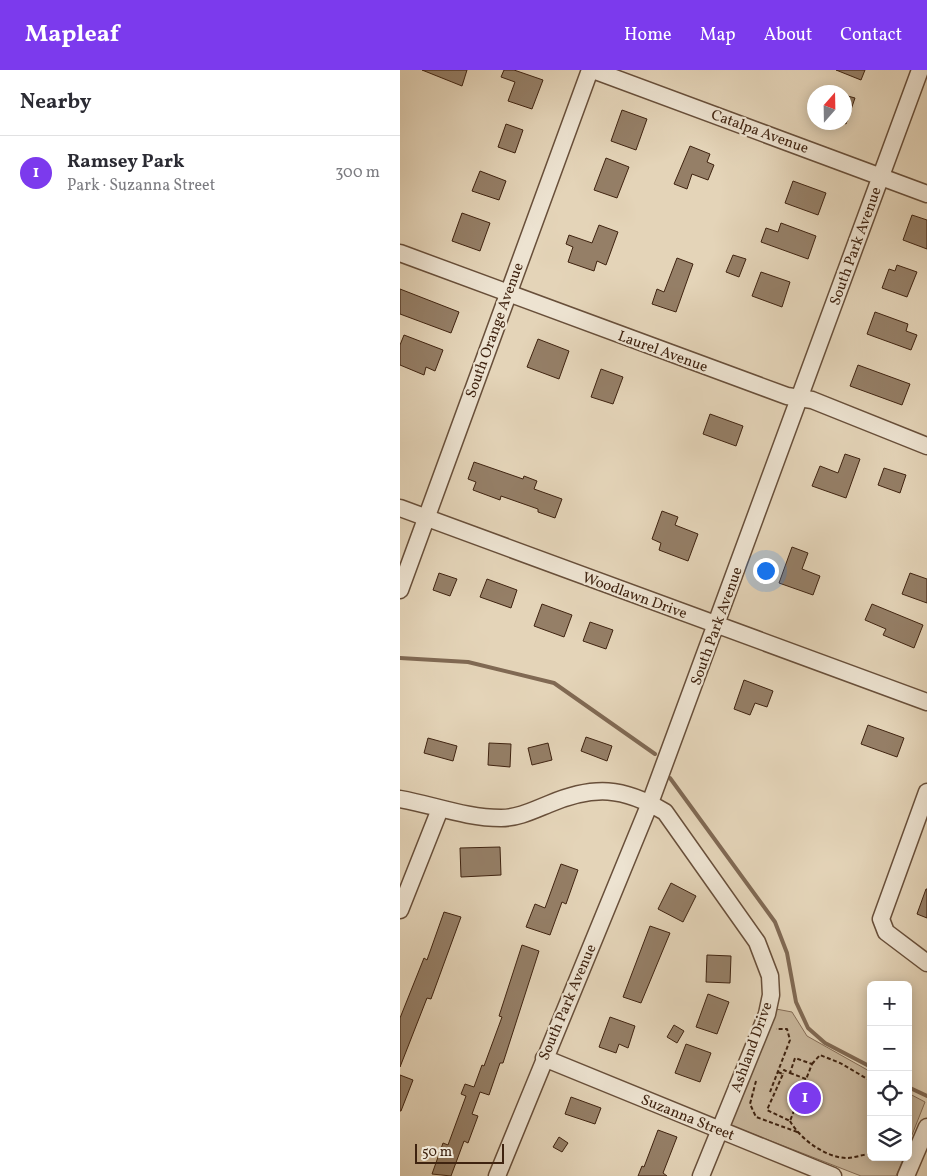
<!DOCTYPE html>
<html lang="en">
<head>
<meta charset="utf-8">
<style>
  body { margin:0; font-family:Vollkorn,serif; background:#f7f7f7; color:#2b2b33 }
  .controls { position:absolute; right:15px; bottom:15px; display:grid; overflow:hidden; border-radius:8px; box-shadow:0 2px 12px #0003 }
  .controls button { width:45px; height:45px; display:grid; place-items:center; padding:0; border:0; border-bottom:1px solid #e1e1e2; background:#fff; color:#2b2b33; font:25px sans-serif }
  .compass { position:absolute; left:407px; top:15px; width:45px; height:45px; border-radius:50%; background:#fff; box-shadow:0 2px 12px #0003; rotate:20deg }
  .scale { position:absolute; left:15px; bottom:12px; width:89px; box-sizing:border-box; padding-left:5px; border:2px solid #3f2310; border-top:0; font-size:14px; line-height:18px; white-space:nowrap; color:#3f2310; -webkit-text-stroke:4px #ede3d1; paint-order:stroke }
  .you { position:absolute; left:365px; top:500px; width:18px; height:18px; margin:-12px; border:4px solid #fff; border-radius:50%; background:#1a73e8; box-shadow:0 0 0 8px #1a73e833 }
  .badge { display:grid; place-items:center; width:32px; height:32px; border-radius:50%; background:#7c3aed; color:#fff; font-size:16px; font-weight:700 }
  .pin { position:absolute; translate:-50% -50%; border:2px solid #fff; box-shadow:0 1px 5px #0006 }
  .list { margin:0; padding:0; list-style:none }
  h2 { display:flex; justify-content:space-between; align-items:center; height:65px; margin:0; padding:0 20px; font-size:21px }
  h2 small { font-size:16px; font-weight:400; color:#7c7c81 }
  .list li { display:grid; grid-template-columns:32px 1fr auto; gap:15px; align-items:center; box-sizing:border-box; height:75px; padding:0 20px; border-top:1px solid #e1e1e2 }
  .list b { display:block; font-size:19px; white-space:nowrap }
  .list p { margin:0; font-size:16px; white-space:nowrap; color:#7c7c81 }
  .list em { font-size:16px; font-style:normal; color:#7c7c81 }
  .icon { flex:none; width:28px; height:28px; fill:none; stroke:currentColor; stroke-width:2; stroke-linecap:round; stroke-linejoin:round }
  .map { position:relative; flex:none; width:527px; height:1106px; overflow:hidden }
  header { display:flex; align-items:center; gap:30px; box-sizing:border-box; height:70px; padding:0 25px; background:#7c3aed; color:#fff }
  header strong { font-size:24px }
  nav { display:flex; gap:28px; margin-inline-start:auto; font-size:18px }
  main { display:flex }
  aside { flex:1; background:#fff }
  .map>svg:first-child { display:block }
</style>
</head>
<body>
<header>
<strong>Mapleaf</strong>
<nav><a>Home</a><a>Map</a><a>About</a><a>Contact</a></nav>
</header>
<main>
<aside>
<h2>Nearby<small></small></h2>
<ul class="list">
<li><span class="badge">1</span><div><b>Ramsey Park</b><p>Park · Suzanna Street</p></div><em>300 m</em></li>
</ul>
</aside>
<div class="map">
<svg width="527" height="1106" viewBox="0 0 527 1106">
  <rect width="100%" height="100%" fill="#e4d4b8"/>
  <filter id="stains"><feTurbulence type="fractalNoise" baseFrequency=".004" numOctaves="4"/><feColorMatrix values="0 0 0 0 .2 0 0 0 0 .09 0 0 0 0 .02 0 0 0 .5 -.17"/></filter>
  <radialGradient id="worn" r=".72"><stop offset=".6" stop-color="#630" stop-opacity="0"/><stop offset="1" stop-color="#630" stop-opacity=".3"/></radialGradient>
  <path fill="#c8b69b" stroke="#846c56" d="M376,939L392,942L407,966L471,1002V1087H504L496,1106H461L330,1055Z
    M508,1023L525,1032L508,1075Z"/>
  <g fill="none" stroke-linecap="round" stroke-linejoin="round">
    <path stroke="#806953" stroke-width="4" d="M0,588L68,592L154,613L255,684
      M270,708L375,852L387,883L396,932L408,958L425,973L471,997
      M508,1017L527,1026"/>
  </g>
  <path fill="#957f67" stroke="#3f2310" d="M22,0H67L62,16Z
    M104,0H114L143,10L132,39L108,31L115,12L101,7Z
    M436,0H465L461,10Z
    M444,25L455,28L446,54L444,53Z
    M222,40L247,49L236,80L211,71Z
    M106,54L123,60L115,83L98,77Z
    M290,76L310,84L307,92L314,95L308,110L292,104L287,119L274,114Z
    M206,88L229,97L217,128L194,120Z
    M80,101L106,111L99,130L72,121Z
    M393,111L426,123L418,145L385,133Z
    M62,143L90,153L80,181L52,171Z
    M512,145L527,150V179L503,170Z
    M381,153L416,166L408,189L361,172L366,158L378,162Z
    M199,155L218,162L206,195L197,191L194,201L168,192L173,177L166,174L169,165L192,173Z
    M333,185L346,189L339,207L326,202Z
    M277,188L293,194L276,242L252,234L257,219L264,222Z
    M497,195L517,202L507,227L482,218L489,199L495,201Z
    M361,202L390,212L382,237L352,226Z
    M0,219L59,242L51,263L0,244Z
    M475,242L508,254L506,261L517,265L511,280L467,264Z
    M4,265L43,280L35,301L26,297L24,305L0,295V275Z
    M138,269L169,281L159,309L127,297Z
    M458,295L510,314L502,335L450,316Z
    M201,299L223,307L213,334L191,327Z
    M310,344L343,356L336,376L303,364Z
    M445,384L460,389L446,428L412,416L420,396L438,403Z
    M74,392L123,409L124,406L137,411L134,419L162,429L155,448L138,442V439L101,426L100,430L73,420L76,412L68,409Z
    M484,398L506,405L500,423L478,415Z
    M262,441L278,447L275,455L298,464L288,491L259,480L261,473L252,469Z
    M392,477L408,483L402,499L420,506L413,525L379,513Z
    M39,503L57,509L50,526L33,520Z
    M510,503L527,509V533L502,524Z
    M87,509L117,520L111,538L80,527Z
    M142,534L172,545L164,567L134,556Z
    M472,534L523,555L514,578L483,565L486,559L465,550Z
    M190,552L213,560L206,579L183,571Z
    M344,610L373,621L367,637L355,633L350,645L334,639Z
    M468,655L504,668L497,687L461,674Z
    M186,667L212,676L207,691L181,681Z
    M28,668L57,676L53,691L24,683Z
    M89,673L111,674L110,697L88,695Z
    M148,673L152,690L132,695L128,678Z
    M100,777L101,805L61,807L60,778Z
    M161,794L178,800L166,834L162,832L150,865L126,857L135,834L145,838Z
    M271,813L296,826L283,852L258,839Z
    M526,819H527V848L517,844Z
    M44,842L61,847L31,929L27,928L0,997V948L24,888L27,890Z
    M250,856L270,863L241,933L223,927Z
    M122,875L139,881L103,993H100L89,1025L80,1022L72,1044L78,1046L68,1073L64,1071L51,1106L32,1104L43,1073L48,1075L66,1026L61,1024L65,1014L74,1017L82,995L84,996L102,947L99,946Z
    M307,885L331,886L330,913L306,912Z
    M308,924L329,932L317,964L296,957Z
    M210,947L235,956L228,978L219,974L216,983L199,977Z
    M274,955L284,961L277,973L267,967Z
    M286,974L311,983L300,1012L275,1003Z
    M0,1005L13,1010L1,1041H0Z
    M171,1027L201,1038L195,1054L165,1044Z
    M258,1060L277,1067L263,1103L267,1106H238L242,1096L244,1097Z
    M159,1067L168,1073L162,1082L153,1077Z"/>
  <g fill="none" stroke-linecap="round" stroke-linejoin="round">
    <defs>
      <path id="minor" d="M193,0L527,124
        M0,183L387,326L412,330L527,376
        M0,438L527,632
        M0,520L190,0
        M527,722L481,849L486,862L527,893
        M0,729C34,735 66,748 101,748C118,748 134,740 149,734C194,715 223,717 265,742L357,872L370,906L371,925L367,944L301,1106
        M0,840L40,739
        M144,988L433,1106
        M97,1106L250,733L520,0
        M506,1106L527,1057"/>
    </defs>
    <use href="#minor" stroke="#684f3a" stroke-width="19"/>
    <path stroke="#3f2310" stroke-width="2" stroke-dasharray="4 2.5" stroke-linecap="butt" d="M412,994L420,985L440,993L471,1011
      M378,1002L383,1004L367,1040L390,1051L412,994L395,988L390,1003L384,1000L383,1004
      M390,1003L406,1009
      M356,1011L350,1034L356,1047L400,1063
      M370,1022L390,970L387,959H376
      M390,1051C400,1069 426,1088 447,1088C455,1088 463,1084 471,1084"/>
    <use href="#minor" stroke="#ede3d1" stroke-width="16"/>
  </g>
  <g text-anchor="middle" stroke-width="4.5" stroke-linejoin="round" paint-order="stroke">
    <g font-size="15" fill="#3f2310" stroke="#ede3d1">
      <text transform="translate(360 61) rotate(20)" y="5">Catalpa Avenue</text>
      <text transform="translate(455 176) rotate(-70)" y="5">South Park Avenue</text>
      <text transform="translate(94 260) rotate(-70)" y="5">South Orange Avenue</text>
      <text transform="translate(263 281) rotate(20)" y="5">Laurel Avenue</text>
      <text transform="translate(235 525) rotate(20)" y="5">Woodlawn Drive</text>
      <text transform="translate(316 556) rotate(-70)" y="5">South Park Avenue</text>
      <text transform="translate(167 932) rotate(-67)" y="5">South Park Avenue</text>
      <text transform="translate(351 977) rotate(-70)" y="5">Ashland Drive</text>
      <text transform="translate(288 1047) rotate(22)" y="5">Suzanna Street</text>
    </g>
  </g>
  <rect width="100%" height="100%" filter="url(#stains)"/>
  <rect width="100%" height="100%" fill="url(#worn)"/>
</svg>
<div class="controls">
<button>+</button>
<button>−</button>
<button><svg class="icon" aria-label="locate" viewBox="0 0 24 24"><circle cx="12" cy="12" r="6"/><path d="M12 2v4M12 18v4M2 12h4M18 12h4"/></svg></button>
<button><svg class="icon" aria-label="layers" viewBox="0 0 24 24"><path d="M12 4l9 5-9 5-9-5zM3 14l9 5 9-5"/></svg></button>
</div>
<svg class="compass" viewBox="-18 -18 36 36"><path d="M0-13l5 13h-10z" fill="#e53935"/><path d="M0 13l5-13h-10z" fill="#7c7c81"/></svg>
<div class="scale">50 m</div>
<div class="you"></div>
<div class="pin badge" style="left:405px;top:1028px">1</div>
</div>
</main>
</body>
</html>
